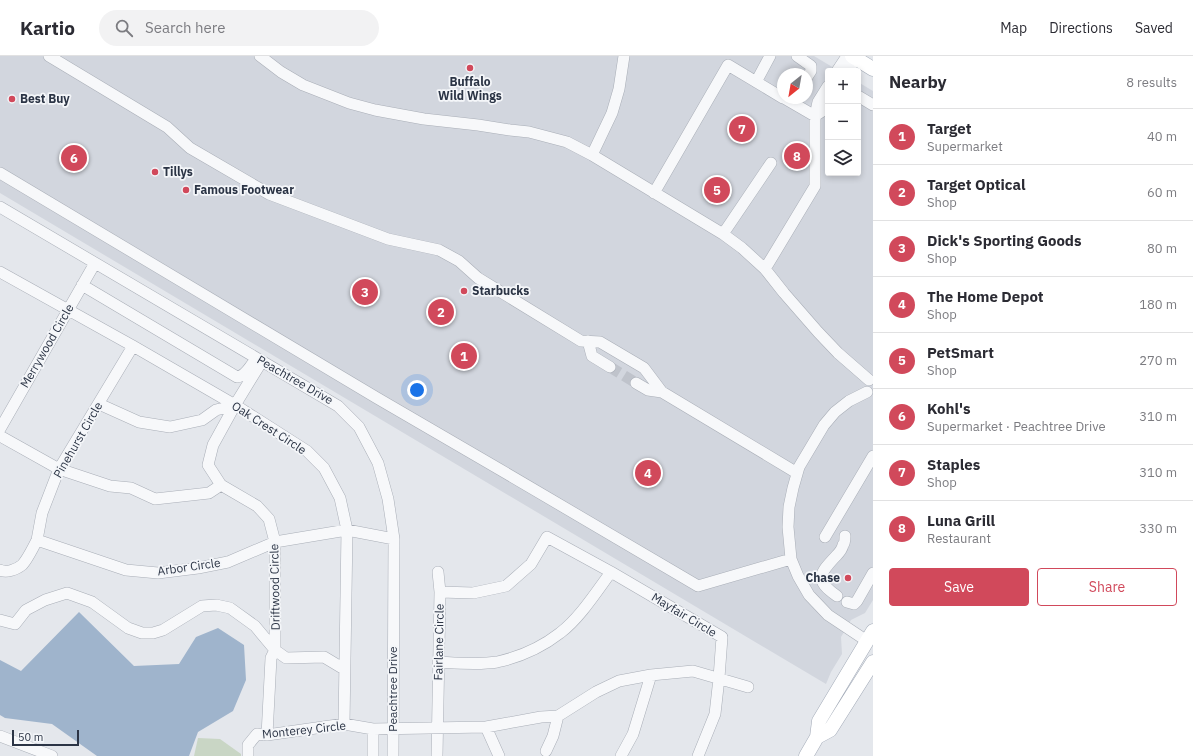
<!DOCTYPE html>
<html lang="en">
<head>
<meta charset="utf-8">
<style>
  body { margin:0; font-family:"IBM Plex Sans",sans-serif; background:#f2f2f3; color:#2b2b33 }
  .controls { position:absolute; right:12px; top:12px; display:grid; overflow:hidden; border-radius:4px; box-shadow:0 2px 6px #0003 }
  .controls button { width:36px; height:36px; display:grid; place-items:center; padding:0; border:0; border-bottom:1px solid #e1e1e2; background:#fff; color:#2b2b33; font:20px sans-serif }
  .compass { position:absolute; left:777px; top:12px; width:36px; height:36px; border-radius:50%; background:#fff; box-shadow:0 2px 6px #0003; rotate:211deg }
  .scale { position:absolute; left:12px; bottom:10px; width:67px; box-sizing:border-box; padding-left:4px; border:2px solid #2b3445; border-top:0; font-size:11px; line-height:14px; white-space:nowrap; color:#2b3445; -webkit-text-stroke:3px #f4f6f9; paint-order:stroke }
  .you { position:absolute; left:417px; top:334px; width:14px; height:14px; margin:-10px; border:3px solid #fff; border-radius:50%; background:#1a73e8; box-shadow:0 0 0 6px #1a73e833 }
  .badge { display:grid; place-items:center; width:26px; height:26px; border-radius:50%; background:#d1495b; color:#fff; font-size:13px; font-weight:700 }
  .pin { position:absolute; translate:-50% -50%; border:2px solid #fff; box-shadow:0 1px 4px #0006 }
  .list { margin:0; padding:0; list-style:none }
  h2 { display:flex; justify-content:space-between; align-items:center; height:52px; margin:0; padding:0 16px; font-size:17px }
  h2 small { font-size:13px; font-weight:400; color:#7c7c81 }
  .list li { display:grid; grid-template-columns:26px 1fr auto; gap:12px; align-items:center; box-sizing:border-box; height:56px; padding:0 16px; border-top:1px solid #e1e1e2 }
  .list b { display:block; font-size:15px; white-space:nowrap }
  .list p { margin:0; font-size:13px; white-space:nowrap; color:#7c7c81 }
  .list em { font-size:13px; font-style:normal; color:#7c7c81 }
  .actions { display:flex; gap:8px; padding:12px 16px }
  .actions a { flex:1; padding:9px 0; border:1px solid #d1495b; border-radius:4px; text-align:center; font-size:14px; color:#d1495b }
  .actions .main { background:#d1495b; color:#fff }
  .icon { flex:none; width:22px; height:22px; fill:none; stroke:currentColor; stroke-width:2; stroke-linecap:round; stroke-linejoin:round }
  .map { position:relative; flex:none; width:873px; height:700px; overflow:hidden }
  header { display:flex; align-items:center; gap:24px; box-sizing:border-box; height:56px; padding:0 20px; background:#fff; border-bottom:1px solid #e1e1e2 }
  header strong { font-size:19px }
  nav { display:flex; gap:22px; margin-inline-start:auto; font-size:14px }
  .search { width:280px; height:36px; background:#f2f2f3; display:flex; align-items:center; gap:10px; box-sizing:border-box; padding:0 14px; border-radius:22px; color:#7c7c81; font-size:15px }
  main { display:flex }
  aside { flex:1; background:#fff }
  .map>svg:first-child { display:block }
</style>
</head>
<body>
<header>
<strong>Kartio</strong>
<div class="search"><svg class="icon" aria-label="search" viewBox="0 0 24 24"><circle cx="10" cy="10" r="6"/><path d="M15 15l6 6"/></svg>Search here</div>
<nav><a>Map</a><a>Directions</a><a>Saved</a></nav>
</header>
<main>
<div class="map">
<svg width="873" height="700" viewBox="0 0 873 700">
  <rect width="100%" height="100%" fill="#e4e7ec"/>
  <path fill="#d2d6de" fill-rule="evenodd" d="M0,0H814L839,15H828V117H858V26L873,35V544L865,557L851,564L841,581L842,598L831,616L826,628L0,137ZM783,18H807V42H783Z"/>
  <path fill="#c9d6c5" d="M198,682L220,683L241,698V700H194Z"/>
  <path fill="#9fb4cc" d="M79,556L134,610L179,608L196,581L218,572L244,589L246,624L233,655L198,676L189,700H97L52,668L5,662L0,659V604L21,615Z"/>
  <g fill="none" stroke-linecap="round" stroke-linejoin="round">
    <path stroke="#bfc3cb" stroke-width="11" stroke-dasharray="11 5.5" stroke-linecap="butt" d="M610,311L636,327"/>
    <defs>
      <path id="minor" d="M49,0L167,71L190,92L269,138L388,183L439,194L459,205L478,222L581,285L600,286L644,312L662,336L797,417
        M260,0L281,16L303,29L349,47L375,54L424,63L478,69L510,74L529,76L567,86L592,99L723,178L742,192L765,213L784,237L818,276L838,297L869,324
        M797,0L811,10V15L807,21
        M837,15L847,0
        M848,15L856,2
        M756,26L770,0
        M858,40L873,49
        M784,42L815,60
        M815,60L827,52L828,50
        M592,99L612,57L619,33L624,0
        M0,117L377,342L499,413L698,530L791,503
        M654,137L728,9L783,42
        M0,151L338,350L359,371L378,407L388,443L394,483L393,700
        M723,178L771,107
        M765,213L815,130V60L818,46L828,30
        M0,216L133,290L235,349L307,395L324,412L340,442L347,474L344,668
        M82,229L237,321C245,320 248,313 253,307
        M588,285L592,300L610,311
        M262,305L235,349L213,389L208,409L221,429L257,450L269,463L275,486V594L271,602L267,679
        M636,327L648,334L662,336
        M99,348L139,366L170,371L202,364L216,354L235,349
        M0,373L95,207
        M0,380L59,413L110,430L131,432L155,443L209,437L221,429
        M825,481L873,400
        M37,484L42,457L59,413L133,290
        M0,514C6,517 16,514 22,509C26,505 34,490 37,484L126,514L158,517L198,512L228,506L275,486L347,474L394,483
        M438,516L440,536
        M837,540C814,524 819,518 836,500C839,497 842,494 843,489C845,487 845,483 845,480
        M847,546L854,548L857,545L873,517
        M0,564L15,568L26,554L45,544L67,537L92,546L128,572L142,577H153L163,574L202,550L216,549L230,552L255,570L275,594L286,602L324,601L344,613
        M867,585L828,559L809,539L798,520L791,503L788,471L789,451L793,432L799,411L824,369L835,356L849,345L867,336
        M438,606C457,607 479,609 497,606C520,601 542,591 560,577C579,563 597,535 611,516
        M486,671L499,700
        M373,673L486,671L541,661L558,660L596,636L619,625L651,619L693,615L748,631
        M0,680L52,700
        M546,695L553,680L558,660
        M248,700V689L257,678L267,679L344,668L373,673V700
        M437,700L440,536L473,537L506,530L531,508L547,481L611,516L722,581L719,622L715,658L698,700
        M621,700L633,678L651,619"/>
      <path id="major" d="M852,0L873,13
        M817,681L830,674L873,606
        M806,700L817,681L819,665L873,575"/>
    </defs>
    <use href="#minor" stroke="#a9aeb7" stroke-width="12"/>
    <use href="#major" stroke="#a3abb8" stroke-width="15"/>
    <use href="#minor" stroke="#f7f8fa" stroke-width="11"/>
    <use href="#major" stroke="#fff" stroke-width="14"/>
  </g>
  <g fill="#d1495b" stroke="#f4f6f9" stroke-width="1.5">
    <circle cx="470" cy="12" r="4"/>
    <circle cx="12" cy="43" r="4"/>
    <circle cx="155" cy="116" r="4"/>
    <circle cx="186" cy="134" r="4"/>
    <circle cx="464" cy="235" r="4"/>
    <circle cx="848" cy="522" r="4"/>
  </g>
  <g text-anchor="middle" stroke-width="3.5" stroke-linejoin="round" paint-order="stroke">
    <g font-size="12" font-weight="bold" fill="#2b3445" stroke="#f4f6f9" text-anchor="start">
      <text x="470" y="30" text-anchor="middle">Buffalo<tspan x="470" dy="14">Wild Wings</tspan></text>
      <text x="20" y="47">Best Buy</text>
      <text x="163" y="120">Tillys</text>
      <text x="194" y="138">Famous Footwear</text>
      <text x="472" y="239">Starbucks</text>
      <text x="840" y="526" text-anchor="end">Chase</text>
    </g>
    <g font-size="12" fill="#2b3445" stroke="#f4f6f9">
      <text transform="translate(47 290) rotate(-60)" y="4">Merrywood Circle</text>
      <text transform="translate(295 324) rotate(30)" y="4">Peachtree Drive</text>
      <text transform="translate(269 372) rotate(33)" y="4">Oak Crest Circle</text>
      <text transform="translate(78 384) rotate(-60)" y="4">Pinehurst Circle</text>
      <text transform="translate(189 511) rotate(-8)" y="4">Arbor Circle</text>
      <text transform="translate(275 531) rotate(-91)" y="4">Driftwood Circle</text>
      <text transform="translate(684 559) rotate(31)" y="4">Mayfair Circle</text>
      <text transform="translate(439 586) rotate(-89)" y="4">Fairlane Circle</text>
      <text transform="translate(393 633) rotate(-90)" y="4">Peachtree Drive</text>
      <text transform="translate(304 674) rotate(-6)" y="4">Monterey Circle</text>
    </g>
  </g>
</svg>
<div class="controls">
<button>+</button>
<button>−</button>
<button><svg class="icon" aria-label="layers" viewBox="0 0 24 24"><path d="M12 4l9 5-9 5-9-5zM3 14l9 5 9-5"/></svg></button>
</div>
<svg class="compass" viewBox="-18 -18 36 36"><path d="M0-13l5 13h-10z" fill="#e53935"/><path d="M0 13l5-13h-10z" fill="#7c7c81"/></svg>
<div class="scale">50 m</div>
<div class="you"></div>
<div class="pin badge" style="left:464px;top:300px">1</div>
<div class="pin badge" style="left:441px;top:256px">2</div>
<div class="pin badge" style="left:365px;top:236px">3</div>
<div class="pin badge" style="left:648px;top:417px">4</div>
<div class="pin badge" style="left:717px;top:134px">5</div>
<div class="pin badge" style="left:74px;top:102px">6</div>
<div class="pin badge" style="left:742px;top:73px">7</div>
<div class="pin badge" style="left:797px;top:100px">8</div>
</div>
<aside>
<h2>Nearby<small>8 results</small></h2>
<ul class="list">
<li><span class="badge">1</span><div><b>Target</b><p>Supermarket</p></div><em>40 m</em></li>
<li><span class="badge">2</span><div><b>Target Optical</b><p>Shop</p></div><em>60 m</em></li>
<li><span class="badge">3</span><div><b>Dick's Sporting Goods</b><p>Shop</p></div><em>80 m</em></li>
<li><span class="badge">4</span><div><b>The Home Depot</b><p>Shop</p></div><em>180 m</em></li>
<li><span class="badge">5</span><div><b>PetSmart</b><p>Shop</p></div><em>270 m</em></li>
<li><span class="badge">6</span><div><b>Kohl's</b><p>Supermarket · Peachtree Drive</p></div><em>310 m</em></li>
<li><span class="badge">7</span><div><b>Staples</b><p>Shop</p></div><em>310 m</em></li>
<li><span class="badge">8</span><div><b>Luna Grill</b><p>Restaurant</p></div><em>330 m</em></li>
</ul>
<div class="actions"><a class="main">Save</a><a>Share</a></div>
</aside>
</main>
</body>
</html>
